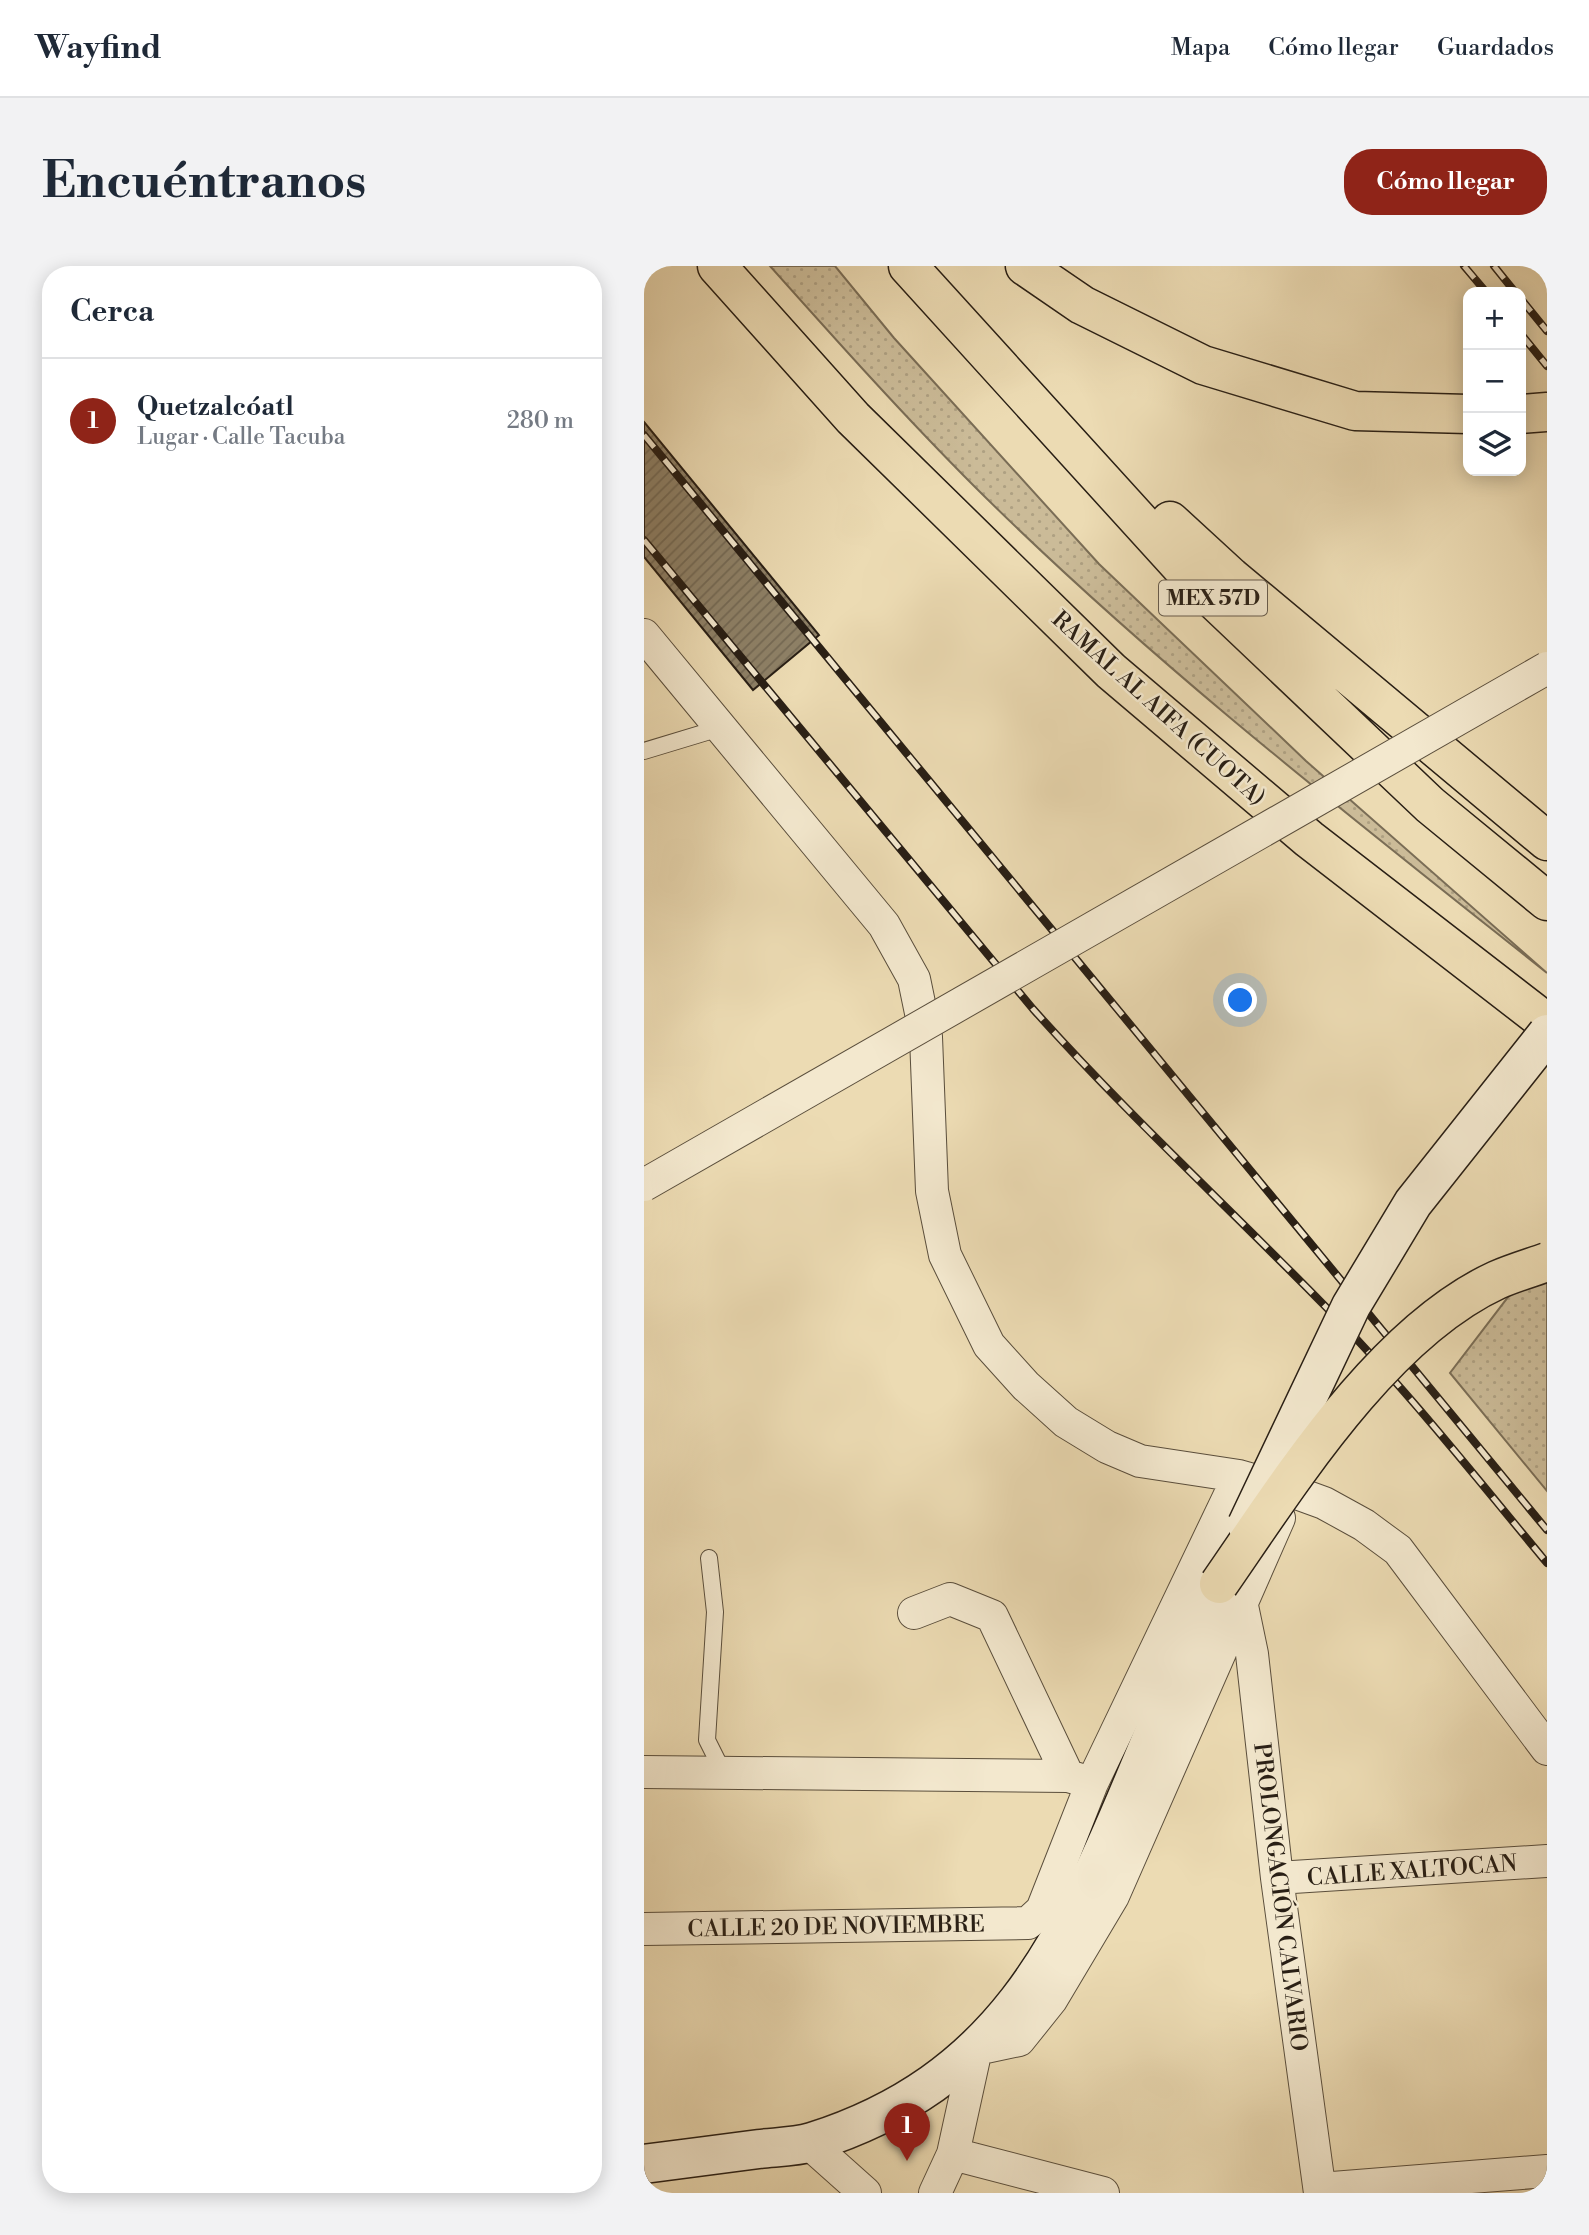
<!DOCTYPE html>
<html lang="es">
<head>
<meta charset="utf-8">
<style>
  body { margin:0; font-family:"Libre Bodoni",serif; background:#f2f2f3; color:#1f2937 }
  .controls { position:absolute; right:21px; top:21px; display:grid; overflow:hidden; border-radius:14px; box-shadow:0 4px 18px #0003 }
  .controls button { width:63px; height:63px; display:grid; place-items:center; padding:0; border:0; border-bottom:2px solid #e0e1e3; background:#fff; color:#1f2937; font:35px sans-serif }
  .you { position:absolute; left:597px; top:735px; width:24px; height:24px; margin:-18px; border:5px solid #fff; border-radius:50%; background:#1a73e8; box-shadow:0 0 0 10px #1a73e833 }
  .badge { display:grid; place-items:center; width:46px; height:46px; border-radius:50%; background:#8f2418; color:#fff; font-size:23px; font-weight:700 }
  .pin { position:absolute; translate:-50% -58px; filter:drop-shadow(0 2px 4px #0008) }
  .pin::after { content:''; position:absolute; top:37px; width:24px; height:21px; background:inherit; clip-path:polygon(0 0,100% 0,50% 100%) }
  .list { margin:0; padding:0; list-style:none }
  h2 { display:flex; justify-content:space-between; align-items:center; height:91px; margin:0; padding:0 28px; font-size:30px }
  h2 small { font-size:23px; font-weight:400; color:#747a83 }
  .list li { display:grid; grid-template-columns:46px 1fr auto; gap:21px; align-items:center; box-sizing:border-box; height:126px; padding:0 28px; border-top:2px solid #e0e1e3 }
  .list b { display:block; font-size:26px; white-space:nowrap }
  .list p { margin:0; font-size:23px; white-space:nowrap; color:#747a83 }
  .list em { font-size:23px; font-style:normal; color:#747a83 }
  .icon { flex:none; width:38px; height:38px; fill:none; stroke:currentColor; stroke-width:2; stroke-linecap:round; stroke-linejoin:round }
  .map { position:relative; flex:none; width:903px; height:1927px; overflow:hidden; border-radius:28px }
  header { display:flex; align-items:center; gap:42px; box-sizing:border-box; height:98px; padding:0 35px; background:#fff; border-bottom:2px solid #e0e1e3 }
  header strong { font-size:33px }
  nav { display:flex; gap:38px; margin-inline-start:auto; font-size:24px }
  .intro { display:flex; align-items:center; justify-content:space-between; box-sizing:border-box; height:168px; padding:0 42px }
  h1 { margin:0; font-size:49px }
  .button { padding:18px 32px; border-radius:28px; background:#8f2418; color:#fff; font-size:24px; font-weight:700 }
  main { display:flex; gap:42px; padding:0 42px }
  aside { flex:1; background:#fff; border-radius:28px; box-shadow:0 4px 18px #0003 }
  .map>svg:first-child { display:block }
</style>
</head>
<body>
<header>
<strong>Wayfind</strong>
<nav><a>Mapa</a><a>Cómo llegar</a><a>Guardados</a></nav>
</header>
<div class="intro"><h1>Encuéntranos</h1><a class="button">Cómo llegar</a></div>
<main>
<aside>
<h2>Cerca<small></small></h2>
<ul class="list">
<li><span class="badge">1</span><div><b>Quetzalcóatl</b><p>Lugar · Calle Tacuba</p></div><em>280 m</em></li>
</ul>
</aside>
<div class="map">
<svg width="903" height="1927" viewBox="0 0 903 1927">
  <defs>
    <pattern id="grass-dots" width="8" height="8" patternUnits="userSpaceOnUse" patternTransform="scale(1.75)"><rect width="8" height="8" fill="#cbbb98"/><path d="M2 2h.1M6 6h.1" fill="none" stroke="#aea082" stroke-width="1.8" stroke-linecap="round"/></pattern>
    <pattern id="building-hatch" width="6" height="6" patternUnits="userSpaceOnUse" patternTransform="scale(1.75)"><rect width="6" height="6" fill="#8e8167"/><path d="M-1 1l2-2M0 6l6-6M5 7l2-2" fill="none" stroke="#746954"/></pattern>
  </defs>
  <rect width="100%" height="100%" fill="#ecdbb3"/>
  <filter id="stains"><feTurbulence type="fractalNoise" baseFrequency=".00286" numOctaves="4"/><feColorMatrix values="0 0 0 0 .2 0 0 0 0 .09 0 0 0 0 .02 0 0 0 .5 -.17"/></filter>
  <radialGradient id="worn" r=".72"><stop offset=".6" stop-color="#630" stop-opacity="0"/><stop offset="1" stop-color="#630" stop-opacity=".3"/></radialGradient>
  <path fill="url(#grass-dots)" stroke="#7a6d56" stroke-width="2" d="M126,0H191L250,72L455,298L662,495L903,707C708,552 508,397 331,221C260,150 193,75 126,0Z
    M903,980V1225L806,1107Z"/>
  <path fill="url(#building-hatch)" stroke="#291f15" stroke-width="2" d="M0,156L175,369L109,424L0,291Z"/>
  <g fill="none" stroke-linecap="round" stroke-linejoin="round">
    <defs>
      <path id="service" d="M0,485L76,462
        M65,1292L71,1346L63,1474L78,1504"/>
      <path id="minor" d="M0,369L240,659L270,713L282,771L288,925L301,989L345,1079L382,1120L422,1156L463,1181L496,1195L595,1210L647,1225L680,1237L720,1259L754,1284L903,1483
        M597,1335L608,1388L633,1612L676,1927
        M270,1347L306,1333L348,1350L424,1510
        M0,1506L424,1510L448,1517
        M633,1612L903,1595
        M0,1663L384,1657L398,1644L448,1517L595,1210
        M165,1877L221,1927
        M309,1888L459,1927
        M676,1923L903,1905
        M291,1927L309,1888L332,1783L375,1774L407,1734L469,1630L635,1252"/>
      <path id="secondary" d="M0,1898C38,1893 77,1888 115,1883C132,1881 151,1881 168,1876C357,1816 420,1682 491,1512C518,1447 546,1382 575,1318"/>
      <path id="motorway" d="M73,0L209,152L467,405L665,573L903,757
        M264,0L551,316L786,539L903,635
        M381,0L438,39L559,99L711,145L824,148
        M877,148L903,146
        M526,255L587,311L903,575"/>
    </defs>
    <use href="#service" stroke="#5a4e3c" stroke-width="18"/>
    <use href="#minor" stroke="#5a4e3c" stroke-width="34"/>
    <use href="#secondary" stroke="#291f15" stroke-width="41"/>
    <use href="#motorway" stroke="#291f15" stroke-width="41"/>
    <use href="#service" stroke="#f3e8ce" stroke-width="16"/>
    <use href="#minor" stroke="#f3e8ce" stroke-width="32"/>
    <use href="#secondary" stroke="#f3e8ce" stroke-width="38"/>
    <use href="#motorway" stroke="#ecdbb3" stroke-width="38"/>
    <defs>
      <path id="rail" d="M820,0L842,26
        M850,0L871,26
        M877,33L903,65
        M877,68L903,100
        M0,169L903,1264
        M0,274L389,743C481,846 582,939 678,1037C759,1119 830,1209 903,1297"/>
    </defs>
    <use href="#rail" stroke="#291f15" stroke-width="8"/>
    <use href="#rail" stroke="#f3e8ce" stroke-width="5" stroke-dasharray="16" stroke-linecap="butt"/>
    <defs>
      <path id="minor-bridge" d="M0,919L903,402"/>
      <path id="secondary-bridge" d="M603,1259L707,1040L769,937L903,768"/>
      <path id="motorway-bridge" d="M575,1318C645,1217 738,1067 853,1014C869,1007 886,1002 903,996"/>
    </defs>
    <use href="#minor-bridge" stroke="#5a4e3c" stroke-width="34" stroke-linecap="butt"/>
    <use href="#secondary-bridge" stroke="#291f15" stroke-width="41" stroke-linecap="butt"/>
    <use href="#motorway-bridge" stroke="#291f15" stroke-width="41" stroke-linecap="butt"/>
    <use href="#minor-bridge" stroke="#f3e8ce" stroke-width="32"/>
    <use href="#secondary-bridge" stroke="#f3e8ce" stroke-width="38"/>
    <use href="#motorway-bridge" stroke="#ecdbb3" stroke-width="38"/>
  </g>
  <g text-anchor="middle" stroke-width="5" stroke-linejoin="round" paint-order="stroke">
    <rect fill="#f3e8ce" stroke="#665b4c" stroke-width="2" x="515" y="314.5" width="108" height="35" rx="5"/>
    <g font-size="21" font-weight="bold" fill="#291f15">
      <text x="569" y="339">MEX 57D</text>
    </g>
    <g font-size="23" fill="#291f15" stroke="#f3e8ce">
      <text transform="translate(515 442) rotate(42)" y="8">RAMAL AL AIFA (CUOTA)</text>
      <text transform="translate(768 1604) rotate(-4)" y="8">CALLE XALTOCAN</text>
      <text transform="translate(637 1631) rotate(83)" y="8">PROLONGACIÓN CALVARIO</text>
      <text transform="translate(192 1660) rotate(-1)" y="8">CALLE 20 DE NOVIEMBRE</text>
    </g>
  </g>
  <rect width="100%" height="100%" filter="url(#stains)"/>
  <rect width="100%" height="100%" fill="url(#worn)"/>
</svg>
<div class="controls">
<button>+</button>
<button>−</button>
<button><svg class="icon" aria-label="layers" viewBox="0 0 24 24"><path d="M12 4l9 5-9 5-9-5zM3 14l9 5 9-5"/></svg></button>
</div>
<div class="you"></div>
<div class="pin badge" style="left:263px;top:1895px">1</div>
</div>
</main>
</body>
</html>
